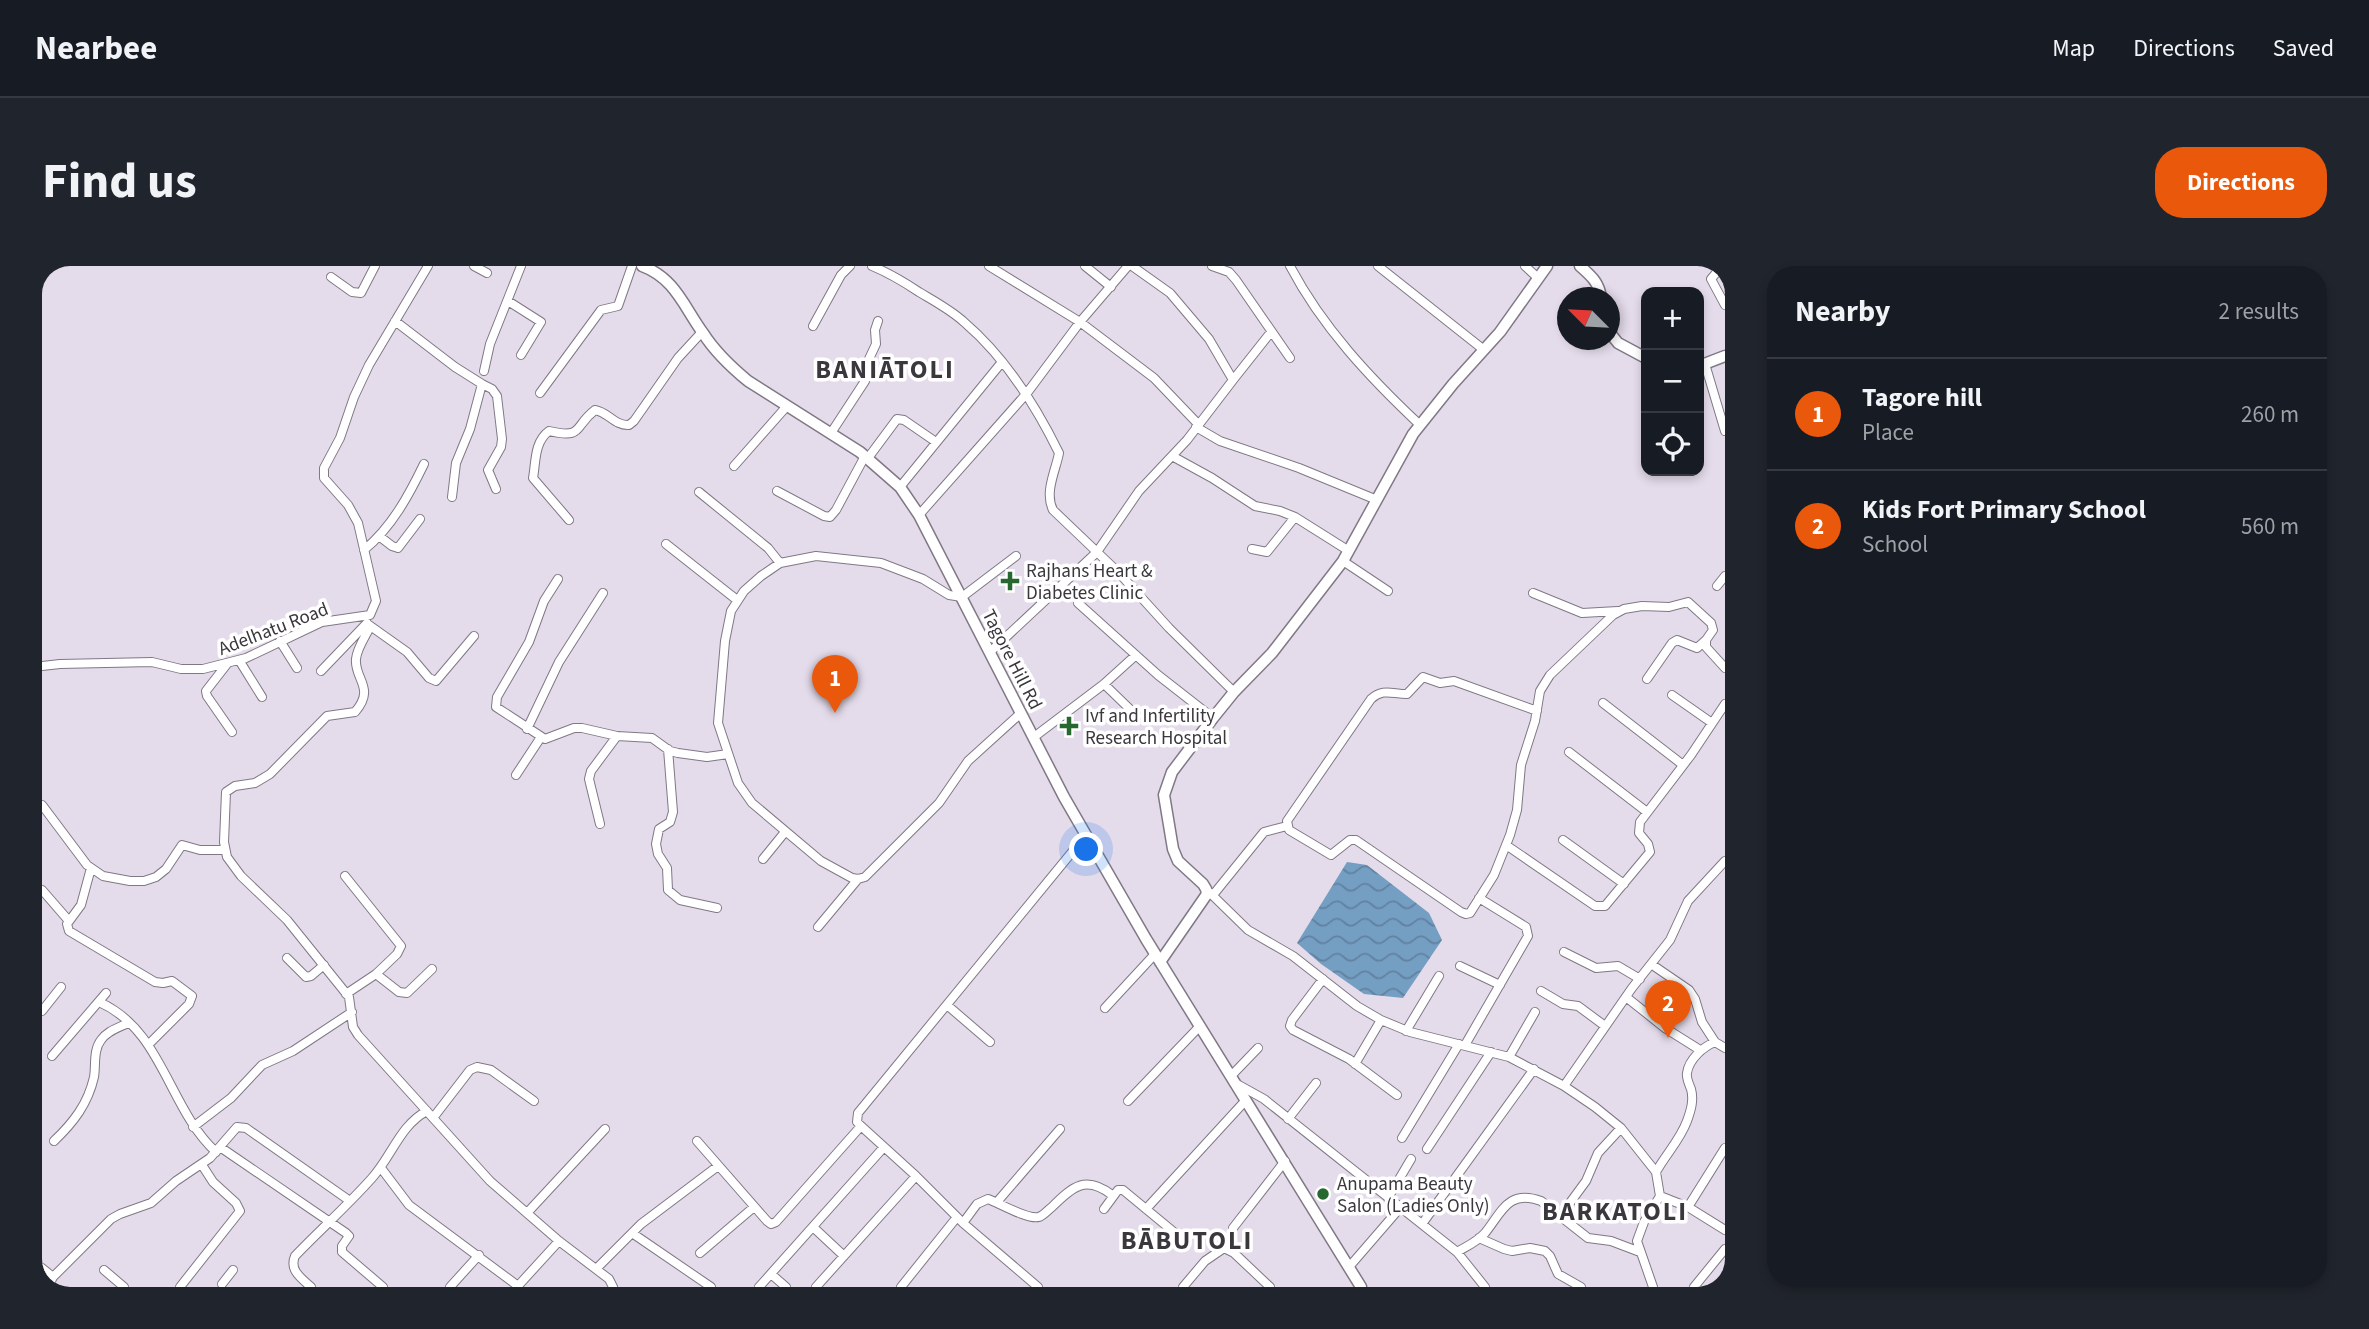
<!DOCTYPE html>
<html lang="en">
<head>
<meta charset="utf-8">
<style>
  body { margin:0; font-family:"Source Sans 3",sans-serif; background:#20242c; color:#f1f3f6 }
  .controls { position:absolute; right:21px; top:21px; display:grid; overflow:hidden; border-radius:14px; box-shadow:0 4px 10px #0003 }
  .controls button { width:63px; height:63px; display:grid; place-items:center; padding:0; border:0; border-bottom:2px solid #363941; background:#171b24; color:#f1f3f6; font:35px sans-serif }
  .compass { position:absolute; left:1515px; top:21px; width:63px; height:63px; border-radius:50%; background:#171b24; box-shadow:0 4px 10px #0003; rotate:294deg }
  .you { position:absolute; left:1045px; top:584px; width:24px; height:24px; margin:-18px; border:5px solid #fff; border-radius:50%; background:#1a73e8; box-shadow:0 0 0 10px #1a73e833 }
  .badge { display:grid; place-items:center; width:46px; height:46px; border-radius:50%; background:#ea580c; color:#fff; font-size:23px; font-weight:700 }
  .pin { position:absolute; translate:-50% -58px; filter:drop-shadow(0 2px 4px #0008) }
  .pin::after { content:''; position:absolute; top:37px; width:24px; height:21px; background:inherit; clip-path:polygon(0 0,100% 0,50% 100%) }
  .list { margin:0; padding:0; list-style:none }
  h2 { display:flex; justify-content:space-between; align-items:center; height:91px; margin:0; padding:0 28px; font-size:30px }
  h2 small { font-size:23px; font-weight:400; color:#9ea1a6 }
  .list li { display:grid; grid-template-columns:46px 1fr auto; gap:21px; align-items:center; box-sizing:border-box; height:112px; padding:0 28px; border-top:2px solid #363941 }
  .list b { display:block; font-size:26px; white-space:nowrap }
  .list p { margin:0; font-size:23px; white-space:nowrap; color:#9ea1a6 }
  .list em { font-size:23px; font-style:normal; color:#9ea1a6 }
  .icon { flex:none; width:38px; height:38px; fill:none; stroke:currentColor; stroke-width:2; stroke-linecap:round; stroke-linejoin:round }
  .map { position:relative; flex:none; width:1683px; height:1021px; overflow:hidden; border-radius:28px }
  header { display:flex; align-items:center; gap:42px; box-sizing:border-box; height:98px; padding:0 35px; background:#171b24; border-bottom:2px solid #363941 }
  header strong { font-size:33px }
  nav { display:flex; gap:38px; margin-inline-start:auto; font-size:24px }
  .intro { display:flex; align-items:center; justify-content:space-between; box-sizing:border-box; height:168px; padding:0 42px }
  h1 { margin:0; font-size:49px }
  .button { padding:18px 32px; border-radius:28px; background:#ea580c; color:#fff; font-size:24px; font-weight:700 }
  main { display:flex; gap:42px; padding:0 42px }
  aside { flex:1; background:#171b24; border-radius:28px; box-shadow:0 4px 10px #0003 }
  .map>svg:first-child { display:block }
</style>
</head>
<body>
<header>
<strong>Nearbee</strong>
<nav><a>Map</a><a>Directions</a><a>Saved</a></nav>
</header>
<div class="intro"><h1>Find us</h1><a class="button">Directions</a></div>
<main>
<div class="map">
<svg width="1683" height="1021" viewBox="0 0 1683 1021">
  <defs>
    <pattern id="water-waves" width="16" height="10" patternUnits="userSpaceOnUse" patternTransform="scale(1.75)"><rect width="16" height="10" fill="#759ec3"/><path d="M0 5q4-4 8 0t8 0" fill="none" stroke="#6182a0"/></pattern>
  </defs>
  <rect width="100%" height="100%" fill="#e5dceb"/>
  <path fill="url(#water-waves)" d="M1305,596L1325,599L1387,647L1400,674L1361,732L1322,728L1279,698L1255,677Z"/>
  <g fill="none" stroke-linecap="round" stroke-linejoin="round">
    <defs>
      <path id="street" d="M432,0L445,7
        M830,0C847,7 862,16 877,26C892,35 909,44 922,56C963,91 993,138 1017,187C1014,204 1002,226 1011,244L1078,308L1127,362L1192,426
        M947,0L1038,56L1112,112L1156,158
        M1043,0L1069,21
        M1170,0L1187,6L1194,14L1248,92
        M1248,0C1280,61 1328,112 1378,159
        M1336,0L1442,84
        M1483,0L1496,12
        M1680,0L1669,13L1683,39
        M289,11L310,26L319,27L333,0
        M466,35L499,56L479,89
        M353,55L413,101L440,118L428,163L414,197L410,231
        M771,60L799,9L808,0
        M1663,98L1683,165
        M442,105L448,78L479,0
        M1191,114L1229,66
        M440,118L450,123L455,130L460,173L459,181L446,204L454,223
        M498,127L559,44L576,40L590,0
        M1154,161L1178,175L1257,202L1335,234
        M789,167L823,115L827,93L834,78L833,64L836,55
        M1130,190L1170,212L1213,240L1238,245L1253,251L1307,285
        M826,192L855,153L862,154L894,176
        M692,200L745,140
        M858,221L960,96
        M735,225L782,250L788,251L794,244L823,190
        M657,226L726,282L738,297
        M877,249L985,127L1038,56L1086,0
        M527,254L491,212C494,196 492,176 507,165C542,173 531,161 553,144C566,146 573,160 587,159L592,155L636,92L660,66
        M337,270L350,280L356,282L378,253
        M624,278L695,334
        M1210,283L1225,286L1253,251
        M322,284C350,261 367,229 382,198
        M974,290L920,331L907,329L881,313L839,297L774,290L738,297L719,310L702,325L689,345L683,375L676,457L696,517L710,537L779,595L810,612L816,613L823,611L897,537L926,495L979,447
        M1301,295L1346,325
        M516,313L502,335L487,376L455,431L454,441L503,473L532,462H540L575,470L610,472L628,485L636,487L665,491L686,488
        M1675,320L1683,310
        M1491,327L1540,347L1576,345
        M1036,337L1116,409L1171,452
        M327,359L365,386L387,412L394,415L432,370
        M328,361C323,371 315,382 314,393C312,413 334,422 313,446L285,450L228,508L213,517L193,520L184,526L182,576L185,591L199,610L245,654L307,731L311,761L316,769L448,915L517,975L567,1013L571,1021
        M238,375L255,402
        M948,386L1055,286L1097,225L1145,174L1191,114L1167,73L1128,27L1090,0
        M197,394L220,431
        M185,398L164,425L165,430L190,466
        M0,400L18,398L110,396L139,403H161L204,392L280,356L328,349L334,335L316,257L306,239L282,212V202L298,172L312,131L327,99L386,0
        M279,405L325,357
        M1605,413L1630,377L1635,374L1655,382L1664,374
        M1062,418L1095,450
        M1630,429L1670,457
        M1561,437L1641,499
        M1495,445L1412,415L1398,417L1381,411L1365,428C1350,428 1341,422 1329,433L1245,555L1247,564L1289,589L1308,574H1314L1419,646L1424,648L1428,647L1452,609L1468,569L1475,544L1479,499L1493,455L1498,425L1508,409L1571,349L1582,343L1600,340L1627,341L1646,336L1669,357L1671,364L1664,374V381L1683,402
        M485,463L517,396L561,327
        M992,471L1062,418L1094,389
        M626,483L631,546L628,556L617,563L614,578L616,588L625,602L626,624L638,634L675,642
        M1527,486L1605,546
        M474,509L499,471
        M0,539L45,599L61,610L88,615H102L114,611L124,603L140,579L158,584H183
        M558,558L547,513L549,505L575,470
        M1521,574L1582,618
        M1464,579L1553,640H1563L1608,586L1606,578L1597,567L1598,556L1649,489L1683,438
        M721,593L743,566
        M49,602L39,639L25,658L27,665L113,716L121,717L130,715L150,730L147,738L107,778
        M303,610L359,680L355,688L334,708
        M1164,623L1206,664L1251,690L1315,740L1339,754L1368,766L1467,791L1522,820L1553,841L1579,862L1614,906
        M0,624L27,655
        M1171,629L1222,566L1245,560
        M776,661L816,613
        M1522,686L1554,702L1576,700L1598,713
        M245,692L264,711L269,710L282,699
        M1609,698L1647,724L1653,733L1660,756L1673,776
        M1418,700L1458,719
        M1281,713L1250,754L1248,760L1251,764L1307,793L1355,829
        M1499,725L1521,738L1536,740L1563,760
        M304,728L334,708L357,726L365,727L390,703
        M1584,731L1623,762L1658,784
        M57,736C121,764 126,842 174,886
        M905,739L948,776
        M1063,742L1113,688
        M0,745L19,721
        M1364,765L1397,710
        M1423,779L1486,670L1484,661L1437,632
        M10,790L64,727
        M1467,791L1493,746
        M1313,798L1339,754
        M1189,810L1216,782
        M1195,818L1222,833L1415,986
        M1522,820L1590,722L1628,674L1646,635L1683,595
        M1086,835L1158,760
        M391,852L428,804L435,801L449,804L492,835
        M1246,853L1274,817
        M151,861L189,832L220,799L251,785L310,746
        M1360,872L1417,778
        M12,875C31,857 46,838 52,811C54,800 51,784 59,774C65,765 76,762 86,757
        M655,875L725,955L729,958L734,956L819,860
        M178,881L304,967L307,970L300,980V986L341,1021
        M1385,883L1449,786
        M339,902L367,939L476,1020
        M874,910L921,957L996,1021
        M1618,930L1646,941L1683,964
        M1346,932L1369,893
        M955,936L1018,863
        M1646,941L1683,882
        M1062,943L1076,924H1081L1144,976
        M1104,943L1204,834
        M485,947L563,863
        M1519,949L1544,915L1556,887L1579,862
        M921,957L935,938L946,933C957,937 986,954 997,951C1002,949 1006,944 1010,941C1031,920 1044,909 1070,929
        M1380,958L1492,803
        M771,961L802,990
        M1191,962L1243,895
        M590,967L669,1021
        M1437,972L1462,983L1470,985L1488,982L1503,985L1508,990L1516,1008L1539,1021
        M658,987L712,941
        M1307,1001L1358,942
        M0,1002L11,1011
        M554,1003L599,958L676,900
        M62,1004L82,1021
        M729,1008L744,1021
        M180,1018L191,1004
        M6,1021L11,1011L69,953L78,948L109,937L134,915L168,892L195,861L204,862L308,935
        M138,1021L198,945L194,937L171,916L160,899
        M269,1021C259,1012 247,1004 253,990C278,964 306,939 330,912C350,890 358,859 385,845
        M408,1021L437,989
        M475,1021L517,975
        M717,1021L842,881
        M774,1021L874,910L819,860L815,856L816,847L1044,569
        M859,1021L915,951
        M1141,1021L1163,995L1182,982L1192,987L1228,1021
        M1443,1021L1415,986C1425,980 1435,976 1443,967C1460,946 1466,923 1499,935L1546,972L1569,975L1598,986
        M1611,1021L1595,975L1602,956L1618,930L1614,906C1624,888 1638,874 1645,855C1649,844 1652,834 1649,823C1647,818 1644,812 1645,807C1647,793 1661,781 1673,776L1683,782
        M1652,1021L1683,983"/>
      <path id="secondary" d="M600,0C633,12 642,41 661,67C673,86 689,101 706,115L818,186L858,221L877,249L1022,531L1104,673L1319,1021
        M1538,0C1549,10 1557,16 1559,32
        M1568,67L1576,77L1604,92
        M1657,100L1683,90
        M1118,696L1165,628L1164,623L1161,618L1136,595L1131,583L1122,529L1130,506L1171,452L1192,426L1230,387L1301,295L1371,168L1411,118L1458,66L1505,0"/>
    </defs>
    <use href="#street" stroke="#807885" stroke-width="10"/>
    <use href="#secondary" stroke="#807885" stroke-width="13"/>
    <use href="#street" stroke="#fff" stroke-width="8"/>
    <use href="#secondary" stroke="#fff" stroke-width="10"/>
  </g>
  <g fill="#276730" stroke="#fff" stroke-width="2.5">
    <path d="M964.5 304.5h7v7h7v7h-7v7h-7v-7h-7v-7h7z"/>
    <path d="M1023.5 449.5h7v7h7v7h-7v7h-7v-7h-7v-7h7z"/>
    <circle cx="1281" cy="928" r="7"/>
  </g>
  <g text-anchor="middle" stroke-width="7" stroke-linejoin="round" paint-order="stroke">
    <g font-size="19" fill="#3a373d" stroke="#fff" text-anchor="start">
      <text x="984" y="311">Rajhans Heart &amp;<tspan x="984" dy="22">Diabetes Clinic</tspan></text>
      <text x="1043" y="456">Ivf and Infertility<tspan x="1043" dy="22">Research Hospital</tspan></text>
      <text x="1295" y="924">Anupama Beauty<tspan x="1295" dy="22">Salon (Ladies Only)</tspan></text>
    </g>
    <g font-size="19" fill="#3a373d" stroke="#fff">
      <text transform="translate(231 362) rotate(-21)" y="7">Adelhatu Road</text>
      <text transform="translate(971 393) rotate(63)" y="7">Tagore Hill Rd</text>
    </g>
    <g font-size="26" font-weight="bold" letter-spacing="2" fill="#3a373d" stroke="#fff">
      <text x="843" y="112">BANIĀTOLI</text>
      <text x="1573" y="954">BARKATOLI</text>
      <text x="1145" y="983">BĀBUTOLI</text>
    </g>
  </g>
</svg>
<div class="controls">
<button>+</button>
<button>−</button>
<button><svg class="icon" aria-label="locate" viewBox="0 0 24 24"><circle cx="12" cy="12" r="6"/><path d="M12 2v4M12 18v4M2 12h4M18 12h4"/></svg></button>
</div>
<svg class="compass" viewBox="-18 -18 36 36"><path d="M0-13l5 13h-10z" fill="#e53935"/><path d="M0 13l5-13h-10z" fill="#9ea1a6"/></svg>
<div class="you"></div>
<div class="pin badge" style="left:793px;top:447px">1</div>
<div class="pin badge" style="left:1626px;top:772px">2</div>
</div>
<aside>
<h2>Nearby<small>2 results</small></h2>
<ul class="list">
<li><span class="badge">1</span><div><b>Tagore hill</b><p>Place</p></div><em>260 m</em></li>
<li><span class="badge">2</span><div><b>Kids Fort Primary School</b><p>School</p></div><em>560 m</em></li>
</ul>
</aside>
</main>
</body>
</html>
